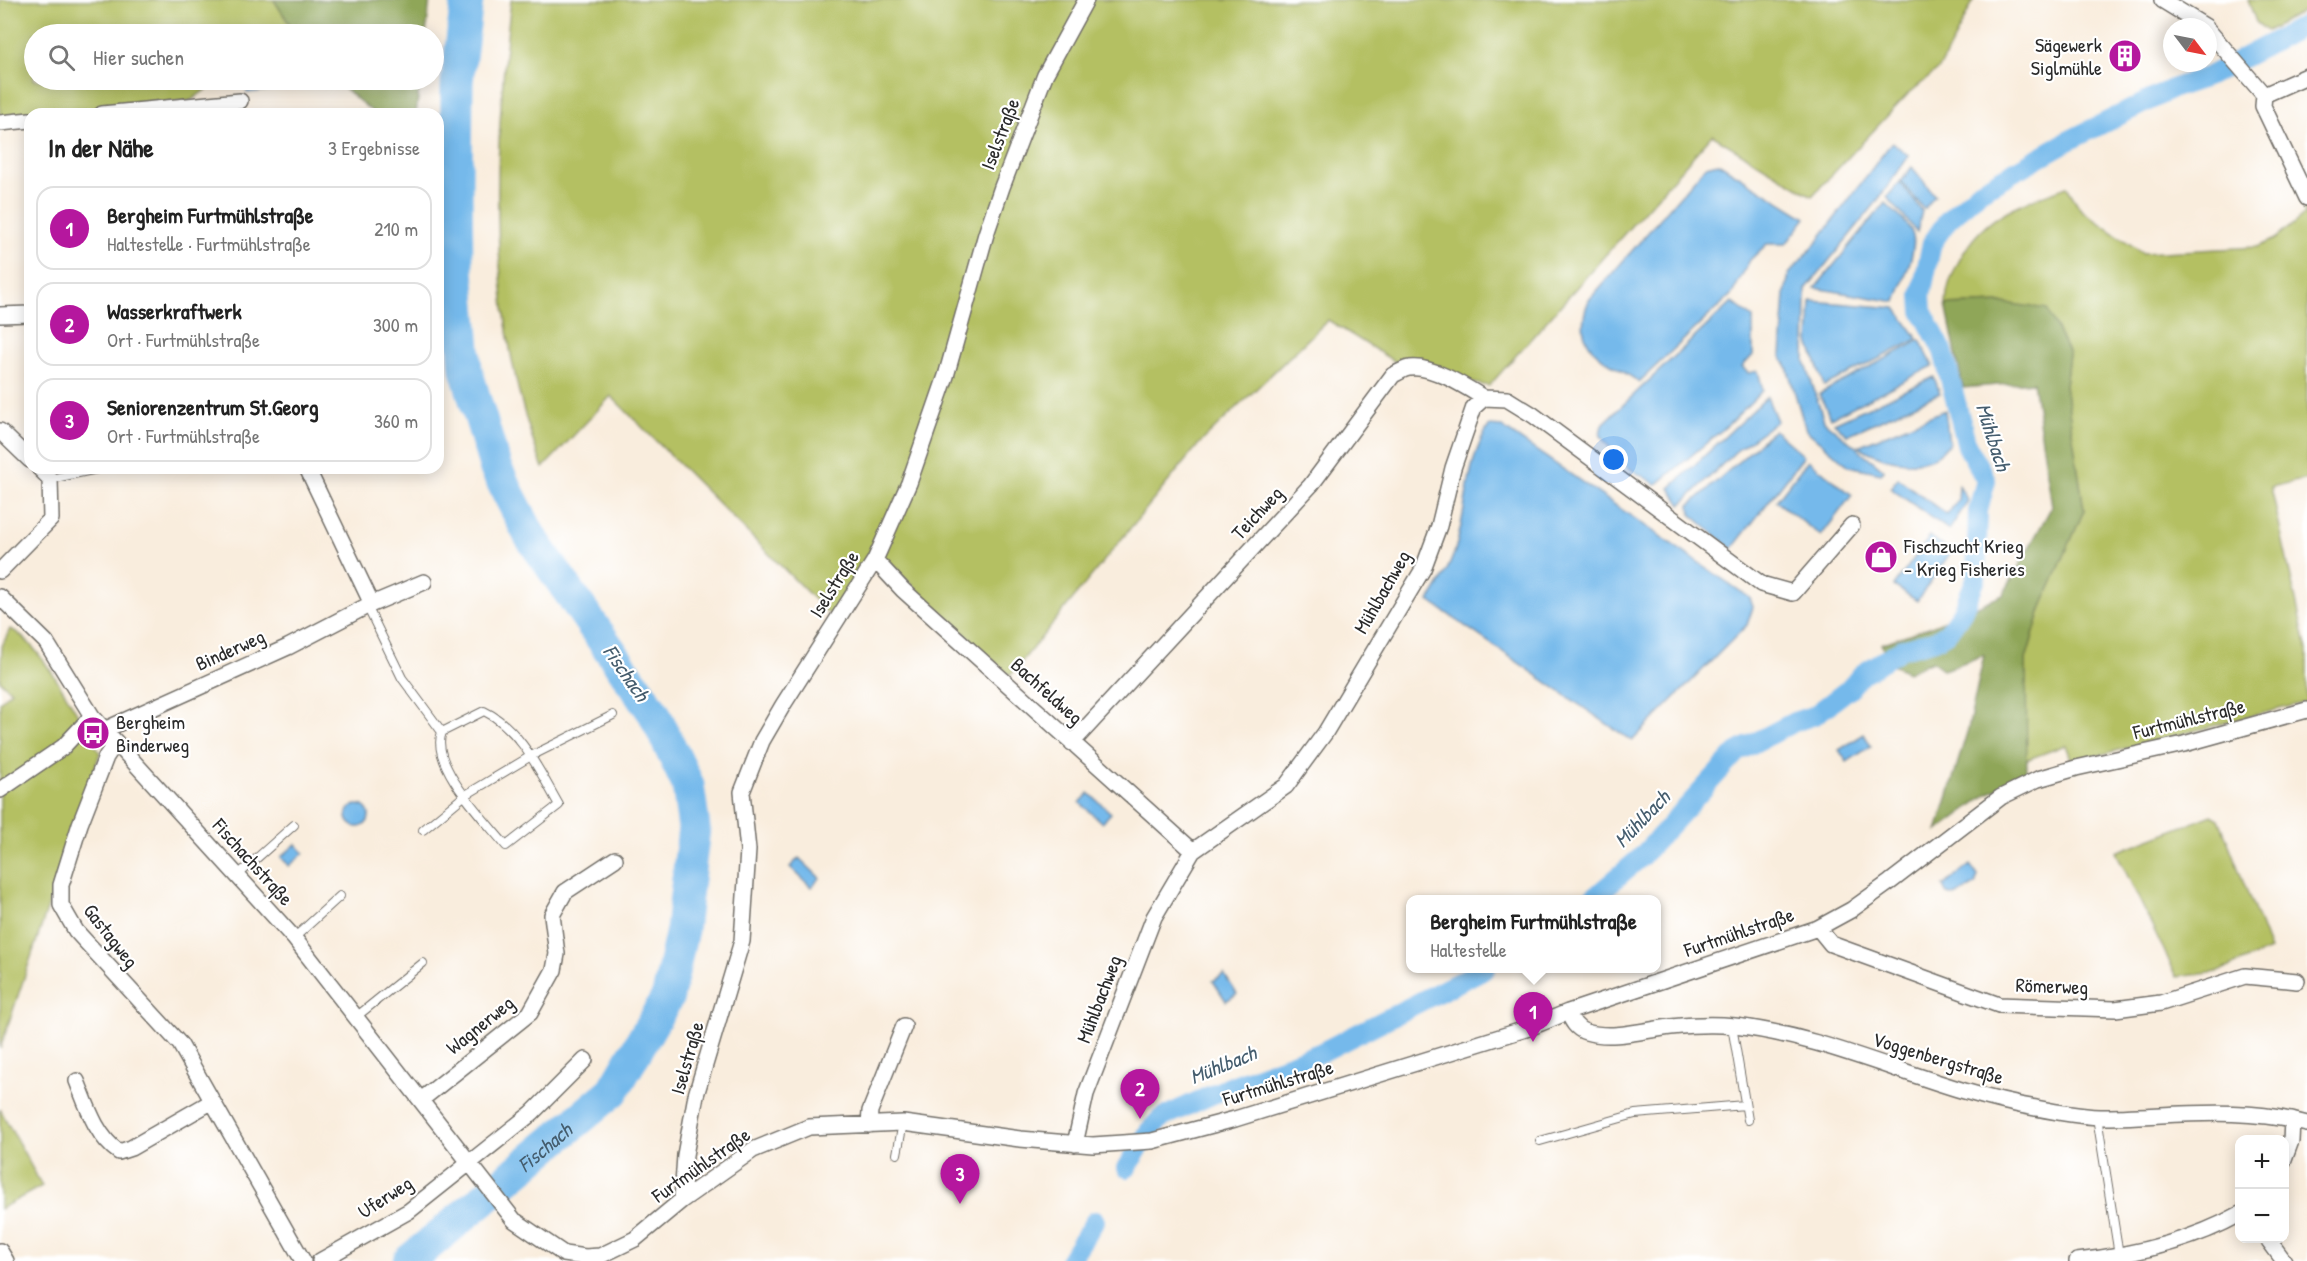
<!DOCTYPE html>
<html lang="de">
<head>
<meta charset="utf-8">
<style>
  body { margin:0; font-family:"Patrick Hand",sans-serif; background:#f6f6f6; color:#222 }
  .controls { position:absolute; right:18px; bottom:18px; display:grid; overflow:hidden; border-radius:12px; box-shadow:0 3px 15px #0003 }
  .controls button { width:54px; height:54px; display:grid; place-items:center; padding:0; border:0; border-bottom:2px solid #e0e0e0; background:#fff; color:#222; font:30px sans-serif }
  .compass { position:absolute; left:2163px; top:18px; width:54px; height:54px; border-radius:50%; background:#fff; box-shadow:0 3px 15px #0003; rotate:122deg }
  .you { position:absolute; left:1614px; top:460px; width:21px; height:21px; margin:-15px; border:4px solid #fff; border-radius:50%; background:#1a73e8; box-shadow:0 0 0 9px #1a73e833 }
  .badge { display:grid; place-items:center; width:39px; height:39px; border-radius:50%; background:#b5179e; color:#fff; font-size:20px; font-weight:700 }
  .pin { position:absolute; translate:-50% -50px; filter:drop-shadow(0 2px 3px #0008) }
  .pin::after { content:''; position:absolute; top:32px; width:21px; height:18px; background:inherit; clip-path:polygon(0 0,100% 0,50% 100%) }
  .popup { position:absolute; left:1406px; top:895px; width:255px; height:78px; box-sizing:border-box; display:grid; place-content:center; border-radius:12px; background:#fff; filter:drop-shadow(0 2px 4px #0005); font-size:20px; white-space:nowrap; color:#767676 }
  .popup b { font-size:22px; color:#222 }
  .popup::after { content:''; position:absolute; left:50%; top:100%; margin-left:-12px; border:12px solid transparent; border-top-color:#fff }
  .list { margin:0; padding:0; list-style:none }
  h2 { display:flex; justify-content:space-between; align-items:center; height:78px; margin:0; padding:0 24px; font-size:26px }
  h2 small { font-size:20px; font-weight:400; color:#767676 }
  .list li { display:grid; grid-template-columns:39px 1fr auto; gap:18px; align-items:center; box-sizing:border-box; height:84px; margin:0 12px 12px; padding:0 12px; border:2px solid #e0e0e0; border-radius:18px }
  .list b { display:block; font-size:22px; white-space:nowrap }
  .list p { margin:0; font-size:20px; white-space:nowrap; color:#767676 }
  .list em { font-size:20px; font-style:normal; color:#767676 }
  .icon { flex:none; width:33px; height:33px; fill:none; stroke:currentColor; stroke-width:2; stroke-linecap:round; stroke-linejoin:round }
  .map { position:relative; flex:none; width:2307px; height:1261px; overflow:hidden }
  .search { position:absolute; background:#fff; box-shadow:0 3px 15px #0003; left:24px; top:24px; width:420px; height:66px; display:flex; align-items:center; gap:15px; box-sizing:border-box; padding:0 21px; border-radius:33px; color:#767676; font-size:22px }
  .panel { position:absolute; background:#fff; box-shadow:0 3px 15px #0003; left:24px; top:108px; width:420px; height:366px; border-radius:18px }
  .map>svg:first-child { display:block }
</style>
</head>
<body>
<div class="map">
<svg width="2307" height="1261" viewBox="0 0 2307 1261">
  <rect width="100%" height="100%" fill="#fff"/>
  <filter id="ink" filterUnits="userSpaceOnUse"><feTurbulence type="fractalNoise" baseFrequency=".0167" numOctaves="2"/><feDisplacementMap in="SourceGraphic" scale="12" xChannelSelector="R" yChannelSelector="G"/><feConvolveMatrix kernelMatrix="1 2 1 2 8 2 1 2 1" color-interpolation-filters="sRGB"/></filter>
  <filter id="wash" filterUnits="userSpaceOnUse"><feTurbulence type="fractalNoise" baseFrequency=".008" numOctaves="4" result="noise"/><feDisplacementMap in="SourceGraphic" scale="24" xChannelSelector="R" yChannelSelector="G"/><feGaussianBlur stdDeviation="1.35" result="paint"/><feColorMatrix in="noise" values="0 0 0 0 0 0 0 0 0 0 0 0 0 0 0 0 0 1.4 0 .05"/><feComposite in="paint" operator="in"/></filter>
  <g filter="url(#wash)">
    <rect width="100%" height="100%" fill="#f9eddd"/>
    <path fill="#b4c062" stroke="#707646" stroke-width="1.5" d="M0,0H274L296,34H34V80H219L190,101L0,116Z
      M511,0H1974L1939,69L1907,95L1812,196L1712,135L1489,386L1462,381L1427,362L1407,358L1395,362L1328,320L1199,444L1010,676L872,548L832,617L611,396L543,468C485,323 493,152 511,0Z
      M2248,0H2307V9L2267,31L2256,22Z
      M2067,187L2081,210L2143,253L2257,247L2275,239L2305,214L2300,201L2307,196V479L2271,487L2307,651V702L2072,762L2066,745L2026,760V659L2041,609L2084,510L2065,385L2069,354L2004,303L1946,305C1946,289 1950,280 1957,265C1980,216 2018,204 2067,187Z
      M10,629C38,638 83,724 100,753L0,1049V702L11,691L0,681L2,646Z
      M2212,815L2219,819L2270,950L2218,972L2177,977L2116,852Z
      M0,1109L42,1186L0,1209Z"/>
    <path fill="#8fa658" stroke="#5d6842" stroke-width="1.5" d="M274,0H430L426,34H296Z
      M334,80H420L416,114H375Z
      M2004,303L2047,309L2069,354L2065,385L2084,510L2041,609L2026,659L2027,777L1989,793L1937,831L1968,729L1984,655L1944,670L1932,661L1908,672L1892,665L1881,644L1929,627L2003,595L2052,506L2033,382L1963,388L1946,305Z"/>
    <path fill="#75b9eb" stroke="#50728b" stroke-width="1.5" d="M268,80L270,90L247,93L245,81Z
      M1892,142L1909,156L1875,204L1806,289L1805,361L1824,421L1884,470L1881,473L1849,466L1806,430L1787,367L1781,356L1785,293L1789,274L1817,242Z
      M1718,163L1806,218L1786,244H1767L1750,260L1732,294L1639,382C1604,358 1569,348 1589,300L1706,166Z
      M1912,167L1935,196L1924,209L1901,181Z
      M1900,182L1922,211L1917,232L1887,197Z
      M1885,203C1894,212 1910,223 1913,236C1917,251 1901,286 1896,302L1815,288Z
      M1811,301L1896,308L1918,339L1824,386L1809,342Z
      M1732,302L1753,318V355L1742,367L1748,373L1758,371L1763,390L1728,425L1656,485C1648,478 1640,476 1632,470C1622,463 1606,444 1600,434L1602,425Z
      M1920,340L1933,366L1831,418L1819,394Z
      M1934,377L1940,393L1847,435L1834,423Z
      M1767,397L1777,421L1735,452L1681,505L1670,488Z
      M1945,410L1949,443C1929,473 1886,463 1858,446Z
      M1489,426L1502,427L1750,598L1753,607L1747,625L1632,741L1429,601C1441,583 1452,564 1457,543C1468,502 1466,462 1489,426Z
      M1774,430L1804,456L1732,549L1691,514L1690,505Z
      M1808,460L1852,495L1821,536L1776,501Z
      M1898,478L1947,515L1958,500L1959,485L1968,501L1949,530L1890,488Z
      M1930,536L1951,552L1917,601L1894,586Z
      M1864,734L1871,746L1847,762L1839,750Z
      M1089,793L1111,813L1102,823L1080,803Z
      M347 816a11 11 0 1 1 22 0a11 11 0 1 1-22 0Z
      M296,844L304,853L289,866L281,857Z
      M799,858L820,878L811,887L790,867Z
      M1970,865L1978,876L1975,885L1955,896L1947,894L1943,886Z
      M1224,974L1237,994L1226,1001L1213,981Z"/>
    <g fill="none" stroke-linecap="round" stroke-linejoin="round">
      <path stroke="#75b9eb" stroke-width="20" d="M1591,900L1641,857L1737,752L1794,722L1815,715L1850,688L1862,674L1902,649L1935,640L1948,632L1962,612L1976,579L1978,511L1986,480L1967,446L1943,351L1922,311L1921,295L1932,243L1948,220L1980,191L2066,142L2174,88L2207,77L2307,24
        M1127,1168L1149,1131L1161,1118L1231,1086L1322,1052L1486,968
        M1069,1261L1095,1221"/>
      <path stroke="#75b9eb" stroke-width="33" id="s1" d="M409,1261L613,1091L668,996L682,930L694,828L688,785L654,713L530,536L496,469L466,370L457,271L456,183L457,82L467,0"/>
    </g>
  </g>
  <g filter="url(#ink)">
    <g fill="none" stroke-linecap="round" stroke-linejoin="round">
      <defs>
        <path id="lane" d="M50,479L102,468
          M367,606L402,678L442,732L484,711C520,728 540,772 559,805L506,846C486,821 429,765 442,732
          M423,830L464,796L531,756L613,715
          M238,875L294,825
          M294,938L340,896
          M356,1017L423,963
          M1732,1026L1748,1120
          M2097,1117L2119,1255
          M1540,1141L1635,1114L1745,1105
          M897,1154L903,1123"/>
        <path id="street" d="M2162,0L2206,27
          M2208,30L2264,95
          M2307,76L2264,95L2263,106L2307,198
          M102,114L240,101
          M0,123L30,120
          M0,315L30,314
          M0,431L30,460
          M307,468L372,604
          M875,560L903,590L1193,851
          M0,571L51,519L50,479L39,468
          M0,597L46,642L92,716L294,938L514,1220L564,1254L585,1257L600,1256L635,1239L682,1200L753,1150L809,1127L903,1123L1020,1139L1093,1145L1152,1141L1235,1119L1529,1028L1568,1012L1818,928L1851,910L1890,882L2001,797L2038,779L2076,768L2184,744L2307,710
          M104,730L288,647L367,606L424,582
          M116,742L106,757L80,824L61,885V905L76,931L180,1044L303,1261
          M1072,743L1311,485L1393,375C1398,373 1405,368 1410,368C1432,365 1466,387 1484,398
          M0,790L63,747L92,716
          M1818,928L1831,944L1999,1005L2115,1009L2161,1003L2245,976L2297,981
          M1568,1012C1572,1021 1576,1029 1586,1032C1613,1040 1644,1030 1671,1027C1691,1025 1715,1024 1735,1026C1839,1038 1933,1091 2036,1108C2056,1112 2079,1116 2099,1117C2167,1117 2240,1105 2307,1124
          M77,1081C87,1106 96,1136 119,1152L131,1148L211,1102
          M421,1100L530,1013L554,970L557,954L552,915L565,892L615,859
          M869,1125L870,1111L904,1026
          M1075,1144L1086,1094L1154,917L1193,851L1286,786L1325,733L1423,569L1439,526L1453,468L1474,407L1484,398L1507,399L1533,415L1761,584L1793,593L1852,525
          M2284,1160L2291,1141L2292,1120
          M682,1200L685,1155L696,1095L742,941L748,850L742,792L762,741L783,705L875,560L909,483L946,376L986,234L1002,187L1045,75L1086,0
          M2267,1238L2284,1261
          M0,1251L6,1261
          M320,1261L409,1211L532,1113L585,1060
          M2077,1261C2132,1255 2192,1241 2240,1214"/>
      </defs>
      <use href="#lane" stroke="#736f69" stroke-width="10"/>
      <use href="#street" stroke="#736f69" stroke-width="18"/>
      <use href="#lane" stroke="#fff" stroke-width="8"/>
      <use href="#street" stroke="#fff" stroke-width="15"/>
    </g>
  </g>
  <defs>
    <symbol id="building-disc" viewBox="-11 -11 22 22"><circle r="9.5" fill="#b5179e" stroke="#fff"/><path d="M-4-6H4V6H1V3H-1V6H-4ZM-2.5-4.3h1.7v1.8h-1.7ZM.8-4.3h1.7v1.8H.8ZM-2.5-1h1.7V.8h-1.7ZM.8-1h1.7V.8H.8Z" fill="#fff"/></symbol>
    <symbol id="shop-disc" viewBox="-11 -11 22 22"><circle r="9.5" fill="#b5179e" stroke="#fff"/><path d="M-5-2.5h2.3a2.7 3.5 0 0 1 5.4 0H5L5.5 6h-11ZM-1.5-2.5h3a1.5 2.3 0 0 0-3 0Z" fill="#fff"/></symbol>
    <symbol id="bus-disc" viewBox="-11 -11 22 22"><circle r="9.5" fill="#b5179e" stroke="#fff"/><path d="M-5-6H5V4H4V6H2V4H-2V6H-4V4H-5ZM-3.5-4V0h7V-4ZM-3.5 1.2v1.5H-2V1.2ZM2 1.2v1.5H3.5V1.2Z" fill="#fff"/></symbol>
  </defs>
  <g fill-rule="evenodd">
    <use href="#building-disc" x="2106" y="37" width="38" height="38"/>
    <use href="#shop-disc" x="1862" y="538" width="38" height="38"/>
    <use href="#bus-disc" x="74" y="714" width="38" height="38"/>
  </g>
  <g text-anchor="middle" stroke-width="4.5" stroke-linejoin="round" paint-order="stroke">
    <g font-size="20" fill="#2b2b2b" stroke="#fff" text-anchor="start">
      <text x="2102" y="52" text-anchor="end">Sägewerk<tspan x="2102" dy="23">Siglmühle</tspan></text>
      <text x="1904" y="553">Fischzucht Krieg<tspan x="1904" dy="23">- Krieg Fisheries</tspan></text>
      <text x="116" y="729">Bergheim<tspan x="116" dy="23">Binderweg</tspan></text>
    </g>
    <g font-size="20" fill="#2b2b2b" stroke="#fff">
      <text transform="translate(1000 134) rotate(-69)" y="7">Iselstraße</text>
      <text transform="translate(1257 513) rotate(-47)" y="7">Teichweg</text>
      <text transform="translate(834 584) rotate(-58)" y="7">Iselstraße</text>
      <text transform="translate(1382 592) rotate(-60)" y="7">Mühlbachweg</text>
      <text transform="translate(230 650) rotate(-24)" y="7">Binderweg</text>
      <text transform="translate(1047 691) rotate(42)" y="7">Bachfeldweg</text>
      <text transform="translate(2189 719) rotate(-14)" y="7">Furtmühlstraße</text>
      <text transform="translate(253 862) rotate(48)" y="7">Fischachstraße</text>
      <text transform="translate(1739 932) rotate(-19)" y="7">Furtmühlstraße</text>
      <text transform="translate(111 936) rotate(52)" y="7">Gastagweg</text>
      <text transform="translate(2052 986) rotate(2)" y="7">Römerweg</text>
      <text transform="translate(1099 999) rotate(-69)" y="7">Mühlbachweg</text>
      <text transform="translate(480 1025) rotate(-39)" y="7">Wagnerweg</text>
      <text transform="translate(687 1058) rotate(-74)" y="7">Iselstraße</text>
      <text transform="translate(1938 1058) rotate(17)" y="7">Voggenbergstraße</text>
      <text transform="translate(1278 1083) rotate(-17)" y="7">Furtmühlstraße</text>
      <text transform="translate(701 1165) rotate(-35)" y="7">Furtmühlstraße</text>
      <text transform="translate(385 1197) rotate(-33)" y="7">Uferweg</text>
    </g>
    <g font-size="21" font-style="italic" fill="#455d6e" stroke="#fff">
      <text transform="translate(1993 437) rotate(72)" y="7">Mühlbach</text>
      <text transform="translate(626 673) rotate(55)" y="7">Fischach</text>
      <text transform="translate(1642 819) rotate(-46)" y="7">Mühlbach</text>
      <text transform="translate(1223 1065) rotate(-22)" y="7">Mühlbach</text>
      <text dy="7" stroke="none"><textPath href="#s1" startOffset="177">Fischach</textPath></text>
    </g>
  </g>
</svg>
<div class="controls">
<button>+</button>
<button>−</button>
</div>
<svg class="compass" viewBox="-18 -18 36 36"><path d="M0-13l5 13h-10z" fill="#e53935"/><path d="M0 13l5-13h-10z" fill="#767676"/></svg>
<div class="you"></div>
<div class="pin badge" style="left:1533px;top:1042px">1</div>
<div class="popup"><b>Bergheim Furtmühlstraße</b>Haltestelle</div>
<div class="pin badge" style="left:1140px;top:1119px">2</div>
<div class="pin badge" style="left:960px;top:1204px">3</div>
<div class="search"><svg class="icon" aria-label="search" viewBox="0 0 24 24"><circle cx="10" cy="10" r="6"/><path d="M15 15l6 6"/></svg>Hier suchen</div>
<section class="panel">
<h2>In der Nähe<small>3 Ergebnisse</small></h2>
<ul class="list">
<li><span class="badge">1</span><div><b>Bergheim Furtmühlstraße</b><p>Haltestelle · Furtmühlstraße</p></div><em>210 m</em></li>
<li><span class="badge">2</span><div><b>Wasserkraftwerk</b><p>Ort · Furtmühlstraße</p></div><em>300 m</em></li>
<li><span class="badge">3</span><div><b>Seniorenzentrum St.Georg</b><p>Ort · Furtmühlstraße</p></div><em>360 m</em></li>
</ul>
</section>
</div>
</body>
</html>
